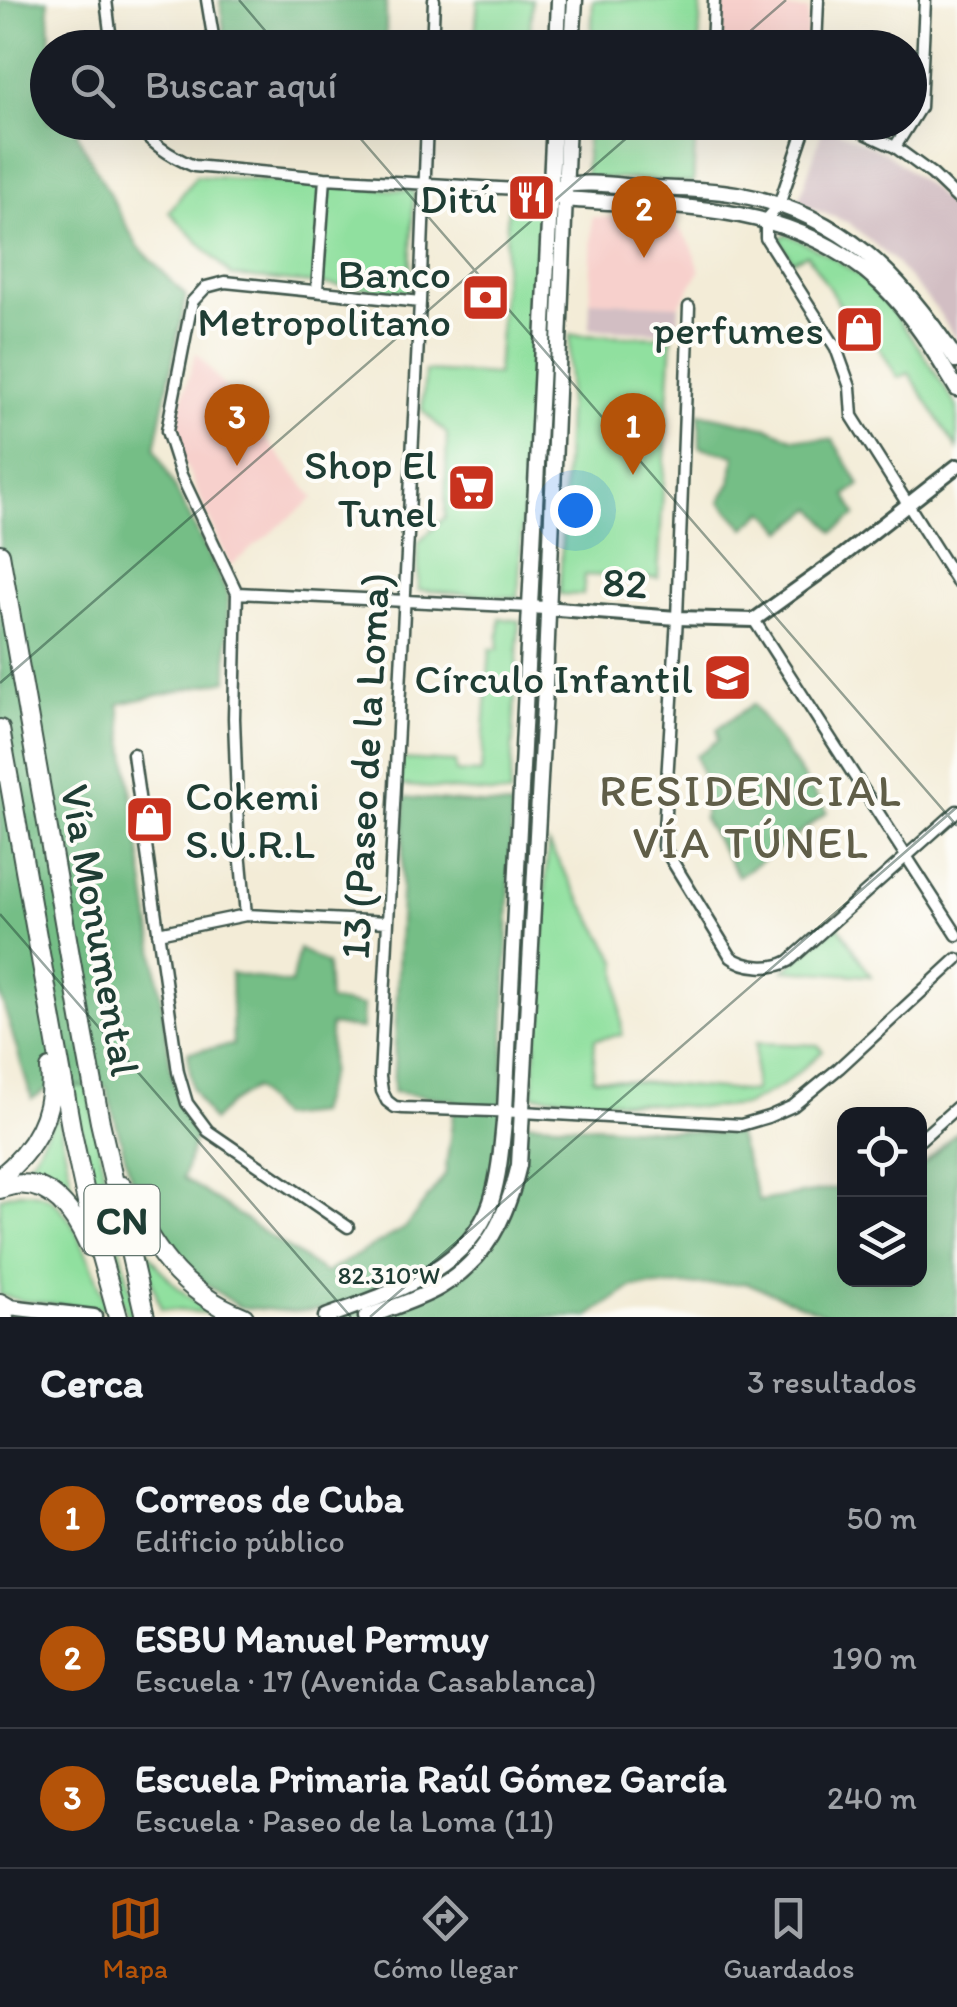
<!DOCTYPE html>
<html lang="es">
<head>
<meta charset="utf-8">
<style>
  body { margin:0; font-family:Itim,sans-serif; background:#242831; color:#f1f3f6 }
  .controls { position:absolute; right:30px; bottom:30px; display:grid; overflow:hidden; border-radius:20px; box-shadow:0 10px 40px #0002 }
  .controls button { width:90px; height:90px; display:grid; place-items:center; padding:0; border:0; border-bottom:2px solid #363941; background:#171b24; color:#f1f3f6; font:50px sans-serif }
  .you { position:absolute; left:575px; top:510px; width:35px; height:35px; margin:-25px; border:8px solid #fff; border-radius:50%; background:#1a73e8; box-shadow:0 0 0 15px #1a73e833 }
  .badge { display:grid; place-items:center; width:65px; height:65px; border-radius:50%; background:#b45309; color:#fff; font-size:32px; font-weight:700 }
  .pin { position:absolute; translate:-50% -82px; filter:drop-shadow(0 2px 5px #0008) }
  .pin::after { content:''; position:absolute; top:52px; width:35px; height:30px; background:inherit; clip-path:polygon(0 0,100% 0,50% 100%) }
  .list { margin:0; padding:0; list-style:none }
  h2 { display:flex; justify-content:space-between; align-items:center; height:130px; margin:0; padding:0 40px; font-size:42px }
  h2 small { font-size:32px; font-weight:400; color:#9ea1a6 }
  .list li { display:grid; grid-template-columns:65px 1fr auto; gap:30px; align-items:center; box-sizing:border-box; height:140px; padding:0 40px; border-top:2px solid #363941 }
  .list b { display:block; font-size:38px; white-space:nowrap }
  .list p { margin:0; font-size:32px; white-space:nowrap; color:#9ea1a6 }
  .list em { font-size:32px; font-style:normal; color:#9ea1a6 }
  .icon { flex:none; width:55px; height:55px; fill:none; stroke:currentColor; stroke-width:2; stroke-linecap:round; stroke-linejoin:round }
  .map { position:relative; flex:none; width:957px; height:1317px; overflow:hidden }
  .search { position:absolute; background:#171b24; box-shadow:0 10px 40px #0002; left:30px; right:30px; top:30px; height:110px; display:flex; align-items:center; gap:25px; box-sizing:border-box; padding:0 35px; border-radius:55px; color:#9ea1a6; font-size:38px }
  .sheet { height:550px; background:#171b24 }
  nav { display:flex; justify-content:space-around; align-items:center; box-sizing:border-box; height:140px; border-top:2px solid #363941; background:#171b24; font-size:28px; color:#9ea1a6 }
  nav a { display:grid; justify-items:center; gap:5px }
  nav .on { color:#b45309 }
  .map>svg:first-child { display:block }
</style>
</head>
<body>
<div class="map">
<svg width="957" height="1317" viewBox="0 0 957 1317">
  <rect width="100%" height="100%" fill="#fdfcf7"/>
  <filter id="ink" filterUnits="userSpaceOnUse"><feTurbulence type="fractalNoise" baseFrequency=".01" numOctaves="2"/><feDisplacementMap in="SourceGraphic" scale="20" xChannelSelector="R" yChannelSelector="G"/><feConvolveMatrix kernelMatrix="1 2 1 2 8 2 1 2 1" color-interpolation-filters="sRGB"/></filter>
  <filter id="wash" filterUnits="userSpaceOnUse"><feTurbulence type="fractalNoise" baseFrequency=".0048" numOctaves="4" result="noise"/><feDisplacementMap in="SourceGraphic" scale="40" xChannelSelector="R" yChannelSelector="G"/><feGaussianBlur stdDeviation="2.25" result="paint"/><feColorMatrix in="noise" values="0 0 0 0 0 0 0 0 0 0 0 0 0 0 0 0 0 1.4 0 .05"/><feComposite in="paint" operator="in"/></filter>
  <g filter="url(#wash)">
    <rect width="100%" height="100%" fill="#f3ecd7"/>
    <path fill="#f7d0cc" d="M721,4L808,10L806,47L719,48Z
      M592,217L672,219L692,246L700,271L679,305L590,301Z
      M196,352L314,498L230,566L172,434Z"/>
    <path fill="#d2bec3" d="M824,125L889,155L932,189L957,215V341L938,311L893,260L849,223L798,203Z
      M590,301L679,305L678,333L589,329Z"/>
    <path fill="#90e09f" stroke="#588e6a" stroke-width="2.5" d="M478,0H532L529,47H449L450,37L475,39Z
      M593,0H701L699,47H591Z
      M588,123H696L693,183L585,177Z
      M196,176L414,191L409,292L232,276L169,212Z
      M508,208L541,209L518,598L418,590V543L445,517L447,434L422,410L425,371L497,375Z
      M787,234L832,257L861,277L889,307L921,350L957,407V449L909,373L898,378L856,310L847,316L807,254L792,261L779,239Z
      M570,335L672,337L658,578L585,575L583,595L560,594Z
      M0,608L110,1205L137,1317H127L114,1273L72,1090Z
      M500,618L519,621L510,795L399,785L401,759L455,762L456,772L481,773L490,649H498Z
      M536,625H539L536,683L539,705L517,1088H514L517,1027L514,1018Z
      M548,844L617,961L622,1035L595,1039L593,1078L754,1092L756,1043L818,1045L823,1051L782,1086L745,1105L710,1108L533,1095Z
      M838,925L871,976L784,970Z
      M57,1112L76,1203C55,1180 42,1176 12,1177L34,1156Z
      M19,1192C29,1192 40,1193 49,1198C77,1215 96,1279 108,1309L23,1301L0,1295V1197Z
      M138,1237C161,1272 175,1290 212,1313L161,1309Z"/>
    <path fill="#74be86" stroke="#4a7e5d" stroke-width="2.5" d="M0,0H48L51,47L48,48V122L74,123L79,138L137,245L186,296L155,448L228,594L227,680L119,704L173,1082L198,1127L183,1178L325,1273L405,1228L445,1175L455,1100L393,1092L405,797L512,807L502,1121L737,1134L759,1201L844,1187V1280H920V1168L957,1132V1317H832L747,1283L632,1287L588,1317H341L335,1308L293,1312L239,1307L185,1269L137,1200L106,1087L52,1086L32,1099L0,994Z
      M220,0H386V46L226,47Z
      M699,413L769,428L792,438L833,440L860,485L846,495L856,515L834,532L814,508L784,531L765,511L745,528L720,501L731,483L735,455L700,447Z
      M753,704L827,812L776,851L738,876L704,820L705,786L696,756L718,740L717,729Z
      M299,949L327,964L329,1001L363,1006L362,1029L330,1025V1071L317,1113L279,1117L254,1088L229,1104L212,1121L192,1088L188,1052L233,1045L231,973L291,984Z"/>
  </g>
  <g filter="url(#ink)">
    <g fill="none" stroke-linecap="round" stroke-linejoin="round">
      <defs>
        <path id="minor" d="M106,0L112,48
          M207,0L215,48
          M432,48L434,0
          M712,48L714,0
          M816,48L818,0
          M134,122C150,143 169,156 194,166L325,178L550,191
          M427,122L420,302L380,1077L382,1091L387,1101L395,1107L403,1108L523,1112L741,1125L768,1117L793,1106L839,1068L957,959
          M807,122L779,205L766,220V238L836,348L850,387L852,416L957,582
          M841,122L895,147L932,174L957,198
          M895,147L920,107L925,0
          M317,290L325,178
          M689,307L677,618L663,846L731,957C745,968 773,970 789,961L957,811
          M237,593L531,607
          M754,620L957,935
          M133,754L178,1072L187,1103L208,1131L348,1227
          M246,915L238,830L234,718L237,593L181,475L167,431L192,302L206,287L225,282L420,302
          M158,933L246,915L388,922
          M920,1140L957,1107"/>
        <path id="tertiary" d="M531,607L677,618L754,620L836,561L957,466"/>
        <path id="secondary" d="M557,48L559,0
          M572,48L575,0
          M559,187C583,179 626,187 651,188C680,189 709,189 736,194C842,213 901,275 957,361
          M556,195L564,199C677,208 791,200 881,284C912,314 935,352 957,389
          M1,1306L94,1317
          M0,1316L6,1317
          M326,1317C387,1294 468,1271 491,1202C500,1173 502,1142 505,1111L554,122
          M366,1317C390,1308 418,1300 440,1287C487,1259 507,1216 519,1165L545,688L568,122"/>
        <path id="motorway" d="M0,554L84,1036L100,1122L145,1317
          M0,729L72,1133L91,1221L118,1317
          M0,1177C34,1150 55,1113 50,1069
          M122,1186C153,1248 178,1291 244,1317
          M0,1189C45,1171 73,1210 89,1246
          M0,1303L7,1307"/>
      </defs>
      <use href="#minor" stroke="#3f574c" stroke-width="15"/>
      <use href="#tertiary" stroke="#3f574c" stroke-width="18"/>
      <use href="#secondary" stroke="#3f574c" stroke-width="19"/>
      <use href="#motorway" stroke="#3f574c" stroke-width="22"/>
      <use href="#minor" stroke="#fff" stroke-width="10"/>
      <use href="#tertiary" stroke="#fff" stroke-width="12"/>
      <use href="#secondary" stroke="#fff" stroke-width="14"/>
      <use href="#motorway" stroke="#fff" stroke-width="18"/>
    </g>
  </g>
  <path fill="none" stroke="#1f3d34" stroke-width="2.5" stroke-opacity="0.45" d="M239,0L280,48M731,48L786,0M346,122L957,826M0,683L645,122M0,914L351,1317M370,1317L957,807"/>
  <defs>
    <symbol id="restaurant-square" viewBox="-11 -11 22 22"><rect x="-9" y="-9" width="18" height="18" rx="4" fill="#c8321e" stroke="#fdfcf7"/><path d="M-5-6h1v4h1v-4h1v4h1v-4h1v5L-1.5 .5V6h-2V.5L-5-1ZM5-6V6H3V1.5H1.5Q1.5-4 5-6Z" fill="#fff"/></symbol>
    <symbol id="bank-square" viewBox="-11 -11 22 22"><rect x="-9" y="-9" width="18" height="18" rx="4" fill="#c8321e" stroke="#fdfcf7"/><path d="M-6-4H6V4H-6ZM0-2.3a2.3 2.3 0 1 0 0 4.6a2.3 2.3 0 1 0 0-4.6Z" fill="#fff"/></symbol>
    <symbol id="shop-square" viewBox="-11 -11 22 22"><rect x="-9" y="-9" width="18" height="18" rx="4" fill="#c8321e" stroke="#fdfcf7"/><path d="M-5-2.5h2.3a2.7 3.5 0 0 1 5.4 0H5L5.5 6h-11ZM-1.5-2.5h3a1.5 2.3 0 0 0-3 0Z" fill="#fff"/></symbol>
    <symbol id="supermarket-square" viewBox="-11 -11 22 22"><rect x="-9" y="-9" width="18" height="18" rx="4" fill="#c8321e" stroke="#fdfcf7"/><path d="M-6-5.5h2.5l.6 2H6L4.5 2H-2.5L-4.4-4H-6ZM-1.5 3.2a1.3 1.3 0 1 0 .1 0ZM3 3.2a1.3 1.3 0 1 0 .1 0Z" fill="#fff"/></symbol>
    <symbol id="school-square" viewBox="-11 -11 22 22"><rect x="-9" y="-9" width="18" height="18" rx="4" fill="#c8321e" stroke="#fdfcf7"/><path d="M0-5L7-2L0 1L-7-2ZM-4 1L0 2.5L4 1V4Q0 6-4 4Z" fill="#fff"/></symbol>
  </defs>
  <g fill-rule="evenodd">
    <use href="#restaurant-square" x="504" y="170" width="55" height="55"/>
    <use href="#bank-square" x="458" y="270" width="55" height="55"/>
    <use href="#shop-square" x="832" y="302" width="55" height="55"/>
    <use href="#supermarket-square" x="444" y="460" width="55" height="55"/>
    <use href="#school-square" x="700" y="650" width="55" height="55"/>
    <use href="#shop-square" x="122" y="792" width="55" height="55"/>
  </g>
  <g text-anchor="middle" stroke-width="8" stroke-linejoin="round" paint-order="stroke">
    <rect fill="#fdfcf7" stroke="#62766e" stroke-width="2.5" x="84.5" y="1185" width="75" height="70" rx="8"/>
    <g font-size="40" font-weight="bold" fill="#1f3d34">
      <text x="122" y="1234">CN</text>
    </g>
    <g font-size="42" fill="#1f3d34" stroke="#fdfcf7" text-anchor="end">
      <text x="497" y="213">Ditú</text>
      <text x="451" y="288">Banco<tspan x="451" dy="48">Metropolitano</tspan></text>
      <text x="824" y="344">perfumes</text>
      <text x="437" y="479">Shop El<tspan x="437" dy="48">Tunel</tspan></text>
      <text x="693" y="693">Círculo Infantil</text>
      <text x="185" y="810" text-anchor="start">Cokemi<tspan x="185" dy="48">S.U.R.L</tspan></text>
    </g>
    <g font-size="42" fill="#1f3d34" stroke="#fdfcf7">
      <text transform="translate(625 582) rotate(4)" y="15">82</text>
      <text transform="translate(364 766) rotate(-87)" y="15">13 (Paseo de la Loma)</text>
      <text transform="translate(101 930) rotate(80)" y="15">Vía Monumental</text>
    </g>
    <g font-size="45" letter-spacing="2.5" fill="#605e48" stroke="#fdfcf7">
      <text x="751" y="806">RESIDENCIAL<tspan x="751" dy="52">VÍA TÚNEL</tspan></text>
    </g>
  </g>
  <g font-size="25" text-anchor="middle" fill="#1f3d34" stroke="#fdfcf7" stroke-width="8" stroke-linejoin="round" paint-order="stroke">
    <text x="389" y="1284">82.310°W</text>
  </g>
</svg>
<div class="controls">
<button><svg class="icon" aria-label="locate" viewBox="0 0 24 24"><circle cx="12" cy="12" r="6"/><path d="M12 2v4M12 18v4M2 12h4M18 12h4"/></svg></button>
<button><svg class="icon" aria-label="layers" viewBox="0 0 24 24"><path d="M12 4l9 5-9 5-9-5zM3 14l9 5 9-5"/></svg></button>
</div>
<div class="you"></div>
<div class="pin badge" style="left:633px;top:475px">1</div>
<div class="pin badge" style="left:644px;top:258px">2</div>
<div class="pin badge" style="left:237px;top:466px">3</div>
<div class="search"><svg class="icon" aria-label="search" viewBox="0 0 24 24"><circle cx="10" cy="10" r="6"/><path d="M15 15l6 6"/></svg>Buscar aquí</div>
</div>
<section class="sheet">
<h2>Cerca<small>3 resultados</small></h2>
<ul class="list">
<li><span class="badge">1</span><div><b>Correos de Cuba</b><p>Edificio público</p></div><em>50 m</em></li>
<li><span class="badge">2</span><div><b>ESBU Manuel Permuy</b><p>Escuela · 17 (Avenida Casablanca)</p></div><em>190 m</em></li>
<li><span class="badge">3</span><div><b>Escuela Primaria Raúl Gómez García</b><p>Escuela · Paseo de la Loma (11)</p></div><em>240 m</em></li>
</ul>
</section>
<nav>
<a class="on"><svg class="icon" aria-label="map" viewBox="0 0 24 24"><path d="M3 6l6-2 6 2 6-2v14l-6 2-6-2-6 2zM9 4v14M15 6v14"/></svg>Mapa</a>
<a><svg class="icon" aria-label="directions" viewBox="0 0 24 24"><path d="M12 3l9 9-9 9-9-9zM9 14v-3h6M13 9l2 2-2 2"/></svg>Cómo llegar</a>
<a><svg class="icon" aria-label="saved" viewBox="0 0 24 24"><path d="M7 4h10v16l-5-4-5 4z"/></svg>Guardados</a>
</nav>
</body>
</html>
